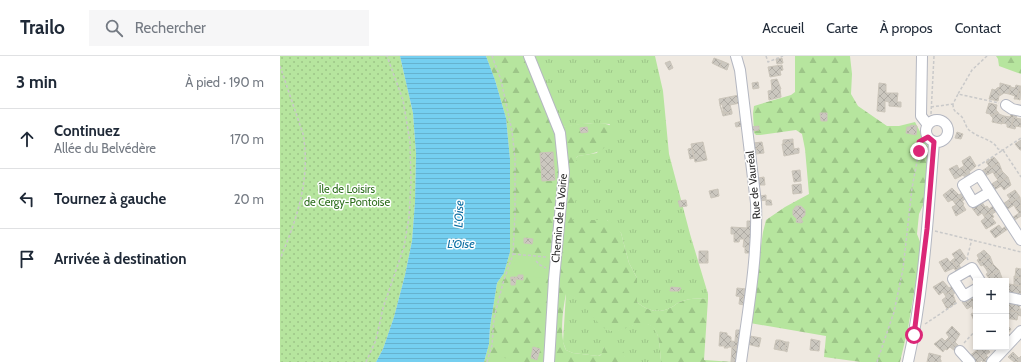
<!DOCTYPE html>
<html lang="fr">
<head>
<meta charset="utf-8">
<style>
  body { margin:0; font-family:Cabin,sans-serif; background:#f6f6f7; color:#1f2937 }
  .controls { position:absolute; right:12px; bottom:12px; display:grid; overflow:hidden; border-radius:0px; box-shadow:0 2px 6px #0003 }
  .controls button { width:36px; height:36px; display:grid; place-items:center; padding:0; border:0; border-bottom:1px solid #e0e1e3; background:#fff; color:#1f2937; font:20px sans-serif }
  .stop { position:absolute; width:12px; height:12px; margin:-9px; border:3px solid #db2777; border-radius:50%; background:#fff }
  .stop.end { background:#db2777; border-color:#fff; box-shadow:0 1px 4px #0008 }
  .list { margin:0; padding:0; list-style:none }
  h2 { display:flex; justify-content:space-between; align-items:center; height:52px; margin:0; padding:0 16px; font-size:17px }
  h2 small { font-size:13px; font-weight:400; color:#747a83 }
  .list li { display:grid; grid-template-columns:26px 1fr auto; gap:12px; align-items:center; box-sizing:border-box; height:60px; padding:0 16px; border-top:1px solid #e0e1e3 }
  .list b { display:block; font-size:15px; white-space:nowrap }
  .list p { margin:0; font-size:13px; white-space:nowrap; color:#747a83 }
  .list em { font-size:13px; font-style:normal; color:#747a83 }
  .icon { flex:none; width:22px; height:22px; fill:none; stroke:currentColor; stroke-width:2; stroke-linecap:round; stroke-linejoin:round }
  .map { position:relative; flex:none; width:741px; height:306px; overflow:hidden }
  header { display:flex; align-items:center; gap:24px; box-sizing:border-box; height:56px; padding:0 20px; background:#fff; border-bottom:1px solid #e0e1e3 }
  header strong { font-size:19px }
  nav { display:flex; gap:22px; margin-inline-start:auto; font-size:14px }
  .search { width:280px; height:36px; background:#f6f6f7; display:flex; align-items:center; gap:10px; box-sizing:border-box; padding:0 14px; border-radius:0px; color:#747a83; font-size:15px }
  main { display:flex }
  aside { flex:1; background:#fff }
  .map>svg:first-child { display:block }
</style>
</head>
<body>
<header>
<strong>Trailo</strong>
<div class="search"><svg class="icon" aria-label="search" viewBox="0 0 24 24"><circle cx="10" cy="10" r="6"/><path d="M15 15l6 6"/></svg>Rechercher</div>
<nav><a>Accueil</a><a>Carte</a><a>À propos</a><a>Contact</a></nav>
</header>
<main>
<aside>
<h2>3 min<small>À pied · 190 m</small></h2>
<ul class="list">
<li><svg class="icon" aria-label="ahead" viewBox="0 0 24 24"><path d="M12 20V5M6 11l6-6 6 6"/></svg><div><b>Continuez</b><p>Allée du Belvédère</p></div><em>170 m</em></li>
<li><svg class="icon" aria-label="left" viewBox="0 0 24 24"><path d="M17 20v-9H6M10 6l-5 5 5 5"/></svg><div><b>Tournez à gauche</b></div><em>20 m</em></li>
<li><svg class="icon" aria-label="arrive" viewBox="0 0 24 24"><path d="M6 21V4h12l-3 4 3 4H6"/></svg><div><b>Arrivée à destination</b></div></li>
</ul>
</aside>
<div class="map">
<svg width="741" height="306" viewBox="0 0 741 306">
  <defs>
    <pattern id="grass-tufts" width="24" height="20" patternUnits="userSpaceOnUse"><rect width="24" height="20" fill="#b6e59e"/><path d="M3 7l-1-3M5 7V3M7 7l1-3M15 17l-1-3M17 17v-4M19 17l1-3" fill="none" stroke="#9dc588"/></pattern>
    <pattern id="forest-firs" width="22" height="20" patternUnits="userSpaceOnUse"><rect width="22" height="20" fill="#b6e59e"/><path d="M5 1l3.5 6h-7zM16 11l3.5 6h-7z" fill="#9dc588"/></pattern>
    <pattern id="park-dots" width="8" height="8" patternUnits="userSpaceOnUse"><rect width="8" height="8" fill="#b6e59e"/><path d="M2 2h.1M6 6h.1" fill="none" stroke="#9dc588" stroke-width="1.8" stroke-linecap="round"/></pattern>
    <pattern id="water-rules" width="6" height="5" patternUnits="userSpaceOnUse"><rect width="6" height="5" fill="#75cff0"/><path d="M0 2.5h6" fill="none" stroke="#66b2ce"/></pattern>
    <pattern id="building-cross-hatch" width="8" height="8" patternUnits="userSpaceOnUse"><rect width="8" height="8" fill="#cbc7bf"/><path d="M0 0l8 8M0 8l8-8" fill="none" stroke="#afaba4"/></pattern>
  </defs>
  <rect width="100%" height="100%" fill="#efe9e1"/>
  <path fill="url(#grass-tufts)" d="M246,0H375L383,35L389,98L410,178L428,238V243C419,242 408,242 400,246C397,247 394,250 392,251C379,258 367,255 357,246V222L349,207L341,177L327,164H291L296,102L298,100L317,97L330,68L310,67L275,72Z
    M286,237C291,240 298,242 302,246C309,253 319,269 327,273C334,277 340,274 347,271C380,259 379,280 381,306H345V301L324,291L322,298L318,300L293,297L286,294L283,286Z"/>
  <path fill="url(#forest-firs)" d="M206,0H246L275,72C288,70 329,61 335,74C328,95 319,97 298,100L296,102L297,136L292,164H327L335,169L341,177L349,207L357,222V246C367,255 379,258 392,251C394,250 397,247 400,246C408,242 419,242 428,243L424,304L454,306H381C379,282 380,260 349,271C341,274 336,277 328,274C319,271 309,254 302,247C298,243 291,240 286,238C283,252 279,281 286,294L293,297L318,300L321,299L324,291L326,290L343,295L345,301V306H204L209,288L210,271L217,227L224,217L230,196V103L226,62L215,24Z
    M515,0H570L572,18L571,38L578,50L607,70H619L635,66L649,93L645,145L639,158L637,178L642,191L628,272L620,306H581L544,301L546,280L470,267L483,176L486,164L505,151L529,138L525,93L522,78L516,74L480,79H476L474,77L473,57L474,50L511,39L515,36Z
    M716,0H741V18L719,10L718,3Z"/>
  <path fill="url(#park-dots)" d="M0,0H120L133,57L136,98L135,146L132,185L125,219L114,261L103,293L96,306H0Z"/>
  <path fill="#b6e59e" d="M235,197L274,200L272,223L230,218L235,204Z
    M212,299L241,306H210Z"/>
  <path fill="url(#water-rules)" d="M120,0H206L215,24L226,62L230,103V196L224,217L217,227L210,271L209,288L204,306H96L103,293L114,261L125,219L132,185L135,146L136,98L133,57Z"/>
  <path fill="url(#building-cross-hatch)" stroke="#cbc5ba" d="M434,2L442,5L440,11L432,7Z
    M502,2L503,7L497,8L496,3Z
    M390,5L393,12L389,14L385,7Z
    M442,5L449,8L447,14L440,11Z
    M502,9L503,14L500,15L501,19L490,21L488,11Z
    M497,23L501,33H500L501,41L489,44L488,35L492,34L491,24Z
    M478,26L479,32L473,33L472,27Z
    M599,27L606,28V37H618L617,46H621V51L609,50V46L605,45V56L597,55Z
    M720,27L731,30L729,38L724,37L721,39L717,32L720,31Z
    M736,29L740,30L737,43H734L735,40L729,38L730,31L735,32Z
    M740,30H741L740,44L737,43Z
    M717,32L721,39L719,40L718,45L709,43L712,33L715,34Z
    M459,39L460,47L450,49L452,56L444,58L442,48L440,49L439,43Z
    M709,47L717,49L716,54L718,56L711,60L710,58L706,57Z
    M440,49L443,57L452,56V58L443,60Z
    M718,56L719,58L724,60L722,68L712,66L713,62L711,60Z
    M540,57H547V65H541Z
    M731,58L734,59L731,72L727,71V68L722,67L724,60L730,61Z
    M734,59H737L736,62L741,63V71L736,70L735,73L731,72Z
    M462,65V70L456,71L455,67Z
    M631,69L637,70L636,79L626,77L627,71H630Z
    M479,70V74L472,75L471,71Z
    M307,71L308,76L301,77L300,72Z
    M677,76L683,78L681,83L675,82Z
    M513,83V86L503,88V84Z
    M741,84V94H740L735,88Z
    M423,86L427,104L415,106L411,88Z
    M482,86L483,91L474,93L473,87Z
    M513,86L514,93L519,92V97L504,100L502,88Z
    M483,91L484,97L475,98L474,93Z
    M412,92L414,102L410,103L408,93Z
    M273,96L275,124L262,125L260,97Z
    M690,100L696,110L689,116L692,121L689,122L682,111L684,110L682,105Z
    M714,101L719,107L703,117L702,115L709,110L706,106Z
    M719,107L722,115L715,120L713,116L705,120L703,117Z
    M677,109L679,113L682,111L689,122L687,124L683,119L675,123L669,113Z
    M520,114L521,125L514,126L512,115Z
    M722,115L728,121L712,132L710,129L718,124L715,120Z
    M484,121L485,129H479L478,122Z
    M728,121L731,129L724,134L721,130L714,134L712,132Z
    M521,128L522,137L513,138L512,129Z
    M672,132L679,139L684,136L685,139L674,146L672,144L668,146L663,139Z
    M438,133L439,140L431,142L429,135Z
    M735,134L740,141L724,151L723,148L730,143L727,139Z
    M486,139V144L480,145V140Z
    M685,139L687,142L682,145L684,148L683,149L686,154L676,160L672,151L676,149L674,146Z
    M740,141L741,150L736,153L734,149L726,154L724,151Z
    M406,144L407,150L400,151L398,145Z
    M486,144H491L492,149H486Z
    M702,146L705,151L707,150L709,153L713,150L715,153L704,160L702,157L698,160L692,152Z
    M516,150H521L525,154V159L521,163L523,166L521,167L516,166L517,163L513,159V154Z
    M741,150V160L733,165L732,162L739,157L736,153Z
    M715,153L717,155L712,158L714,161L712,162L716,167L706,173L701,165L705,162L704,160Z
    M467,165H472L470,197H465V191H463L464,183H460L459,186H454V178H451V171L467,172Z
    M719,169L722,173L726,170L728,173L715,182L710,175Z
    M244,182L253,183L252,188L244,187Z
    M680,193L686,202L679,209L682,214L679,215L672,204L675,202L672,198Z
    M704,194L710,200L699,207L697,204L699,203L697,199Z
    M419,195H426V207H419Z
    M426,195H428V207H426Z
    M710,200L713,208L706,213L703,209L701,210L699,207Z
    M667,202L670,206L672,204L679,215L677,217L674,212L665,216L659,206Z
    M713,208L719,214L708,221L706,218L708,217L706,213Z
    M736,212L741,213V222L735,221Z
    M719,214L722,222L718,225H713L712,223L710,224L708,221Z
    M238,219H243V224L230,222L231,221H238Z
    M734,220L741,222V230L734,229Z
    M231,222L236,223L235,229H231Z
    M663,225L669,232L674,229L676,232L665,239L663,236L659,239L653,231Z
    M729,228L741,230V239L728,236Z
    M391,231L401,232L399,235H390Z
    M457,232L466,233L465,241L456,240Z
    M676,232L678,235L673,238L676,247L667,253L662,244L666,241L665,239Z
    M692,239L694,243L695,242L696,243V252L693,253L692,250L687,253L682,246Z
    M460,240L465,241L464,249L459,248Z
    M729,245L740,248L739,253H741V257L728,254Z
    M696,252V266L695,267L691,258L695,256L693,253Z
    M728,254L741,257V260L738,259L737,264L726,262Z
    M726,268L731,273L728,277L732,281L729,283L726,280Z
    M672,270L680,278L675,286L679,290L677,292L667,283L669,281L666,277Z
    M456,274H461L459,286L455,285Z
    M440,276L447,277V279L451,281V285L459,286V291H448V292H444L445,290H439Z
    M470,280L481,282L479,291L467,288Z
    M662,282L665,285L667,283L677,292L675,295L670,291L667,294L665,293L663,296L654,288Z
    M531,283L540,285L539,295L530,294Z
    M496,284H500L499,294L494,293Z
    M500,284L506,286L505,295L499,294Z
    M506,286H509L507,296L505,295Z
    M253,291L260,293L257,304L251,302Z
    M452,291H459L456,306H451Z
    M698,291H705L710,296L706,299L710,303L708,306L696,295Z
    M696,295L708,306H703L701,304L700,306H696L689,300Z
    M733,296L739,302L741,300V306H739L731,298Z
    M649,297L661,300L660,303L661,304V306H647Z
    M731,298L739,306H734L728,301Z"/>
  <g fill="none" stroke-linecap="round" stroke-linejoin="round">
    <defs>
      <path id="minor" d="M249,0L280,77L284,116L274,223L269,306
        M456,0L460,14L476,147C478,200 468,254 461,306
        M642,0L641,60L648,69
        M726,49L732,53L741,55
        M646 75a11 11 0 1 1 22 0a11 11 0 1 1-22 0Z
        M710,136L693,146L683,129L699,119L741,184
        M696,233L684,240L673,223L692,212L700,225
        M726,241L741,244
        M726,291L741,275
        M680,295L690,306
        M628,306C644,236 648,159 654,86
        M712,306L726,291"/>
    </defs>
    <use href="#minor" stroke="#b4b7c1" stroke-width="12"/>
    <path stroke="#c9c9c9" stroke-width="1.5" stroke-dasharray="3 2" stroke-linecap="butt" d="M486,0L488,6L503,0
      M707,0L692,14L678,38L719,47
      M0,10L23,78C31,122 17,163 0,203
      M673,48C673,56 677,56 681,60C685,64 685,70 689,74C698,82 713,83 718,93L723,94L741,82
      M651,51L673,48L678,38
      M651,58L654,0
      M698,110L723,94L741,121
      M655,175L741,196
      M233,198L267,201
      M688,204L687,202L692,183
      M256,205L260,209L266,212
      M645,268L678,246
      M684,287L696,274
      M86,306L96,284L103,252L124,191L129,161L131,127L130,86L123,44L107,0
      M207,306L212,289L214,262L223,227L233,198L235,158V102L232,75L221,24L212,0
      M597,306L614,256L623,213L632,132L639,95V86L646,82"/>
    <use href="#minor" stroke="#fff" stroke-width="10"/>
  </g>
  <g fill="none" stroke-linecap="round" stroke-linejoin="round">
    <path stroke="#db2777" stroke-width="5" d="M634,279L647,173L654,86L648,81L639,86V95"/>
  </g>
  <g text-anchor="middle" stroke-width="3" stroke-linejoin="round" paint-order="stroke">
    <g font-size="11" fill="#2e2e2e" stroke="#fff">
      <text transform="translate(473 129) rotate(-96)" y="4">Rue de Vauréal</text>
      <text transform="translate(279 162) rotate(-85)" y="4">Chemin de la Voirie</text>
    </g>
    <g font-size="11" fill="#2c6e1b" stroke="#fff">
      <text x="67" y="137">Île de Loisirs<tspan x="67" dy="13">de Cergy-Pontoise</tspan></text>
    </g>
    <g font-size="12" font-style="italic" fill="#0d6fa3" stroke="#fff">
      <text transform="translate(179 158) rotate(-88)" y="4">L'Oise</text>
      <text x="181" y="192">L’Oise</text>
    </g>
  </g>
</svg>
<div class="controls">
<button>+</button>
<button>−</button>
</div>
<div class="stop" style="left:634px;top:279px"></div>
<div class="stop end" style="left:639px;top:95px"></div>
</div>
</main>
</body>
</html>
